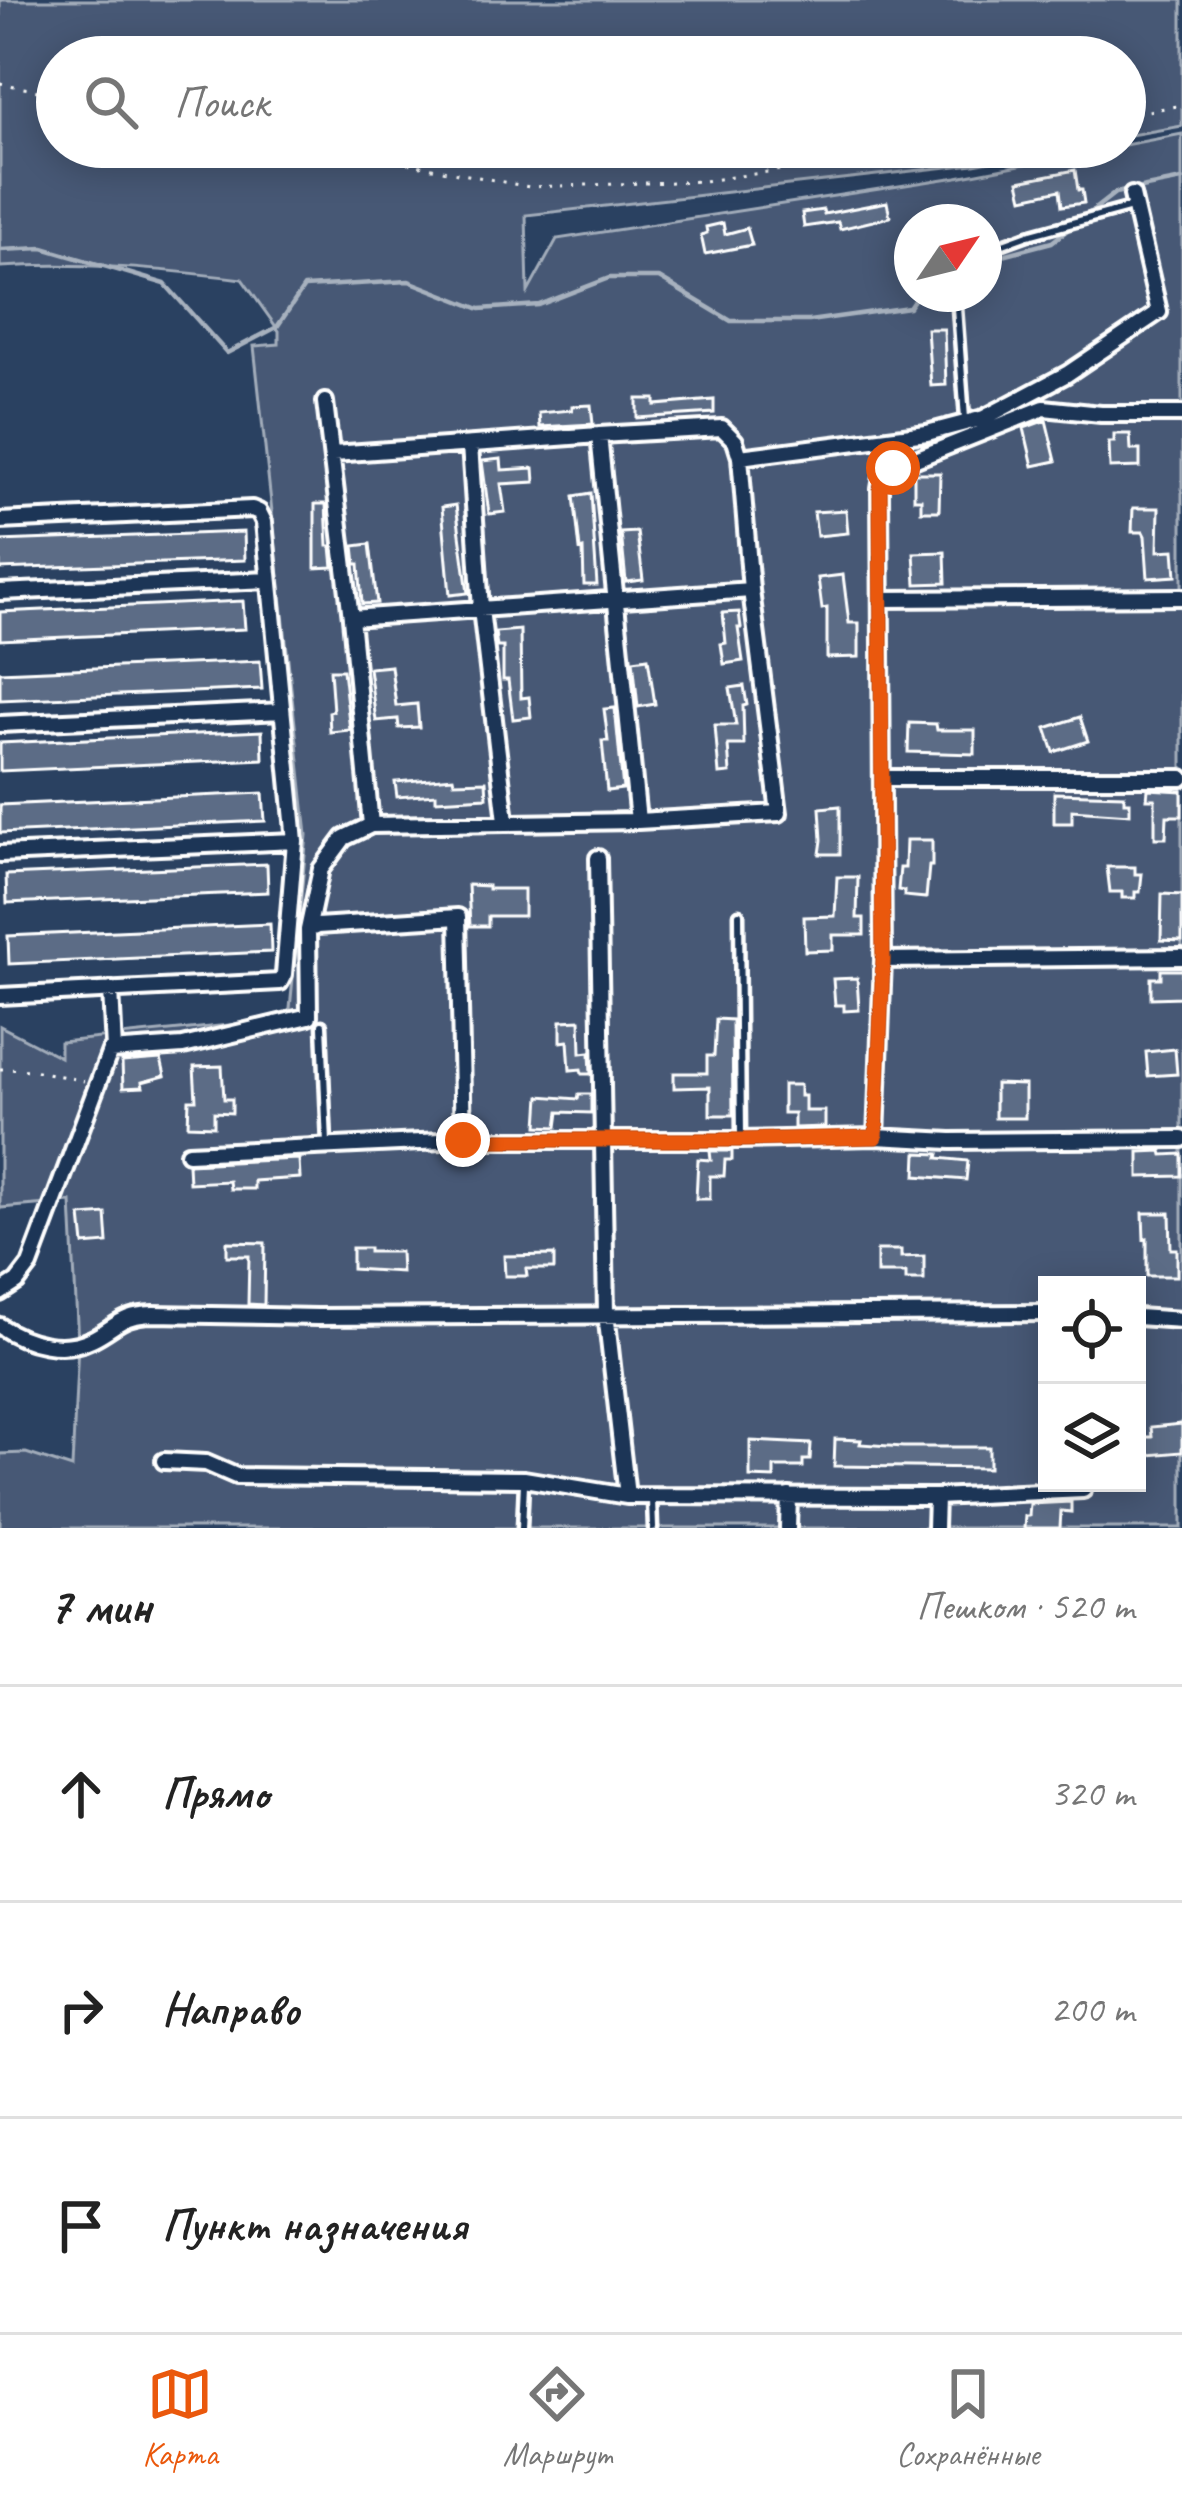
<!DOCTYPE html>
<html lang="ru">
<head>
<meta charset="utf-8">
<style>
  body { margin:0; font-family:Caveat,sans-serif; background:#f6f6f6; color:#222 }
  .controls { position:absolute; right:36px; bottom:36px; display:grid; overflow:hidden; border-radius:0px; box-shadow:0 6px 30px #0003 }
  .controls button { width:108px; height:108px; display:grid; place-items:center; padding:0; border:0; border-bottom:3px solid #e0e0e0; background:#fff; color:#222; font:60px sans-serif }
  .compass { position:absolute; left:894px; top:204px; width:108px; height:108px; border-radius:50%; background:#fff; box-shadow:0 6px 30px #0003; rotate:55deg }
  .stop { position:absolute; width:36px; height:36px; margin:-27px; border:9px solid #ea580c; border-radius:50%; background:#fff }
  .stop.end { background:#ea580c; border-color:#fff; box-shadow:0 3px 12px #0008 }
  .list { margin:0; padding:0; list-style:none }
  h2 { display:flex; justify-content:space-between; align-items:center; height:156px; margin:0; padding:0 48px; font-size:51px }
  h2 small { font-size:39px; font-weight:400; color:#767676 }
  .list li { display:grid; grid-template-columns:78px 1fr auto; gap:36px; align-items:center; box-sizing:border-box; height:216px; padding:0 48px; border-top:3px solid #e0e0e0 }
  .list b { display:block; font-size:45px; white-space:nowrap }
  .list em { font-size:39px; font-style:normal; color:#767676 }
  .icon { flex:none; width:66px; height:66px; fill:none; stroke:currentColor; stroke-width:2; stroke-linecap:round; stroke-linejoin:round }
  .map { position:relative; flex:none; width:1182px; height:1528px; overflow:hidden }
  .search { position:absolute; background:#fff; box-shadow:0 6px 30px #0003; left:36px; right:36px; top:36px; height:132px; display:flex; align-items:center; gap:30px; box-sizing:border-box; padding:0 42px; border-radius:66px; color:#767676; font-size:45px }
  .sheet { height:804px; background:#fff }
  nav { display:flex; justify-content:space-around; align-items:center; box-sizing:border-box; height:168px; border-top:3px solid #e0e0e0; background:#fff; font-size:33px; color:#767676 }
  nav a { display:grid; justify-items:center; gap:6px }
  nav .on { color:#ea580c }
  .map>svg:first-child { display:block }
</style>
</head>
<body>
<div class="map">
<svg width="1182" height="1528" viewBox="0 0 1182 1528">
  <rect width="100%" height="100%" fill="#2a4161"/>
  <filter id="ink" filterUnits="userSpaceOnUse"><feTurbulence type="fractalNoise" baseFrequency=".00833" numOctaves="2"/><feDisplacementMap in="SourceGraphic" scale="24" xChannelSelector="R" yChannelSelector="G"/><feConvolveMatrix kernelMatrix="1 2 1 2 8 2 1 2 1" color-interpolation-filters="sRGB"/></filter>
  <g filter="url(#ink)">
    <path fill="#465975" stroke="#a2acba" stroke-width="3" fill-rule="evenodd" d="M0,0H1182V126L1125,136V57H57V147H1066L974,164L526,215L528,292L557,239L957,177L1182,134V1528H0V1454L26,1453L72,1468L78,1344L71,1202L0,1208V1026L60,1057V1042L289,1019L307,835L254,346L279,344V331L242,279C162,269 81,262 0,267ZM912,222H984V294H912ZM1047,1285H1137V1483H1047Z"/>
    <g fill="none" stroke-linecap="round" stroke-linejoin="round">
      <path stroke="#a7b1be" stroke-width="4.5" d="M0,250L43,248L165,284L227,353L277,327L304,287L409,281L480,309L539,305L609,278H659L731,321H809L909,307L918,294
        M984,260L1052,242L1115,193L1182,180"/>
    </g>
    <path fill="#5b6c86" stroke="#fff" stroke-width="3" d="M1075,170L1078,190H1082L1084,203L1062,206L1060,190L1023,198L1019,181Z
      M887,202L890,217L840,229L838,222L804,227L802,213L823,210L824,214Z
      M723,223L725,234L747,228L752,245L705,254L701,235L707,233L706,227Z
      M927,329H944L946,385L931,386Z
      M637,399H655V405L714,400V413L637,418Z
      M591,405L593,424L540,427L539,413L572,410V406Z
      M1046,420L1056,461L1033,466L1024,428Z
      M1114,434H1130L1131,450H1140V467L1110,468L1109,442H1114Z
      M501,459L502,470L534,468L535,482L501,484L505,512L489,514L482,461Z
      M914,473H940L939,511H921V499H914Z
      M591,493L597,585H584L583,549L580,550L574,496Z
      M315,504H326L328,546H331L333,567L315,568Z
      M456,505L468,593L450,595L442,507Z
      M1133,508H1159L1158,551L1174,550L1176,576L1148,578L1145,536L1143,532H1132Z
      M846,510L848,533L817,536L814,512Z
      M244,532L245,560L0,569V541Z
      M637,532L643,580L626,582L621,533Z
      M370,544L377,603L362,604L359,564H356L354,546Z
      M945,552L946,583L916,584L914,553Z
      M843,575L849,623H859V657L827,658V608L822,609L818,578Z
      M243,601L245,629L0,640V612Z
      M739,612L741,628H738L743,661L724,664L721,644L726,643L723,613Z
      M520,630L521,698L529,697L531,717L513,719L508,680H503V647H497L495,632Z
      M648,658L655,704L638,707L633,660Z
      M260,661L262,689L0,700V672Z
      M391,666L396,706L417,704L419,727L399,728L398,719L376,721L369,668Z
      M330,670H343L350,730L330,732L329,712L333,711Z
      M744,686L747,705L743,706L744,745H728L730,773L719,774L715,725H736L730,688Z
      M615,708L623,789L607,791L602,741H608L604,709Z
      M1080,717L1088,741L1054,752L1046,728Z
      M909,723L936,724L937,730H975V754L908,752Z
      M262,731L263,759L0,771V743Z
      M453,777L454,782L486,781L487,797L436,800V794L397,797L395,782Z
      M1148,789L1182,791V816H1167L1166,838H1155V799H1147Z
      M263,793L265,821L0,833V805Z
      M1054,793L1124,795V802H1130V814L1072,810V823H1054Z
      M840,806V854H820L822,840L820,808Z
      M906,840H932V866H929L926,898L904,896V891L898,890L900,868H905Z
      M267,864L268,892L7,903L6,875Z
      M1107,867H1135V874H1142L1140,892H1135V898H1122V892H1110Z
      M837,877H858L857,918H864V935H833V950L805,951L804,917L835,916Z
      M468,885L488,886V889H524V916H488V926H470Z
      M1162,894L1182,895V941L1161,940Z
      M270,924L271,952L9,964L8,936Z
      M1161,970H1182V997L1151,998V978H1161Z
      M857,978L859,1010L844,1011V1005H835L833,979Z
      M716,1019L732,1020L733,1115H710V1087L674,1088V1073H707V1056H714Z
      M580,1020L581,1053L590,1052L591,1074H582L581,1069L570,1070L568,1041L561,1042V1021Z
      M1175,1049L1177,1074L1148,1076L1146,1052Z
      M161,1059L165,1076L142,1082L143,1087L123,1088L122,1062Z
      M222,1066L224,1099H232V1113L214,1112V1126L188,1125L189,1100H196L194,1067Z
      M995,1084L1025,1085V1118H995Z
      M783,1085H800V1096H805V1111H825V1127L794,1128V1113H783Z
      M579,1094H591V1113L559,1112L557,1127L538,1126L540,1096L578,1099Z
      M710,1151H732V1160H725L724,1176H710V1199H696L698,1159L711,1160Z
      M1162,1151L1163,1155L1182,1154V1176L1139,1177V1152Z
      M917,1153L939,1154L938,1158L968,1161L966,1180L916,1176Z
      M299,1159L300,1178L254,1181V1189H230L229,1181L189,1183L188,1164Z
      M1143,1213H1170L1171,1249H1177V1276H1147V1238L1144,1239Z
      M106,1214L108,1243L84,1245L81,1216Z
      M227,1242L265,1243L264,1305L248,1304L249,1256H227Z
      M352,1248H369V1252H400L401,1272L352,1269Z
      M877,1250H901V1257L924,1256V1280H906V1273H877Z
      M554,1255V1269H526L527,1276H505L504,1256Z
      M1182,1424V1452L1137,1456V1437H1152L1151,1427Z
      M835,1439L861,1440L860,1444L903,1447H989V1468L834,1466Z
      M750,1441L811,1444L810,1460H803V1467H774V1478L750,1477Z
      M1071,1502V1512L1061,1511L1060,1528H1024L1025,1516H1029L1030,1504Z"/>
    <g fill="none" stroke-linecap="round" stroke-linejoin="round">
      <defs>
        <path id="service" d="M984,251L1028,235L1135,206
          M956,294L965,419
          M739,914L741,1137
          M322,1025L327,1144
          M652,1500L653,1528
          M522,1528L524,1483"/>
        <path id="minor" d="M470,445L481,609L506,821
          M333,454L599,435
          M740,457L927,433L984,418L1067,374L1159,312L1132,195
          M0,521L252,509L259,512L264,522L295,841L284,974L280,982L0,996
          M0,592L269,580
          M882,599L1182,597
          M351,618L751,590L779,813L638,821L371,825
          M0,724L282,711
          M884,778H1182
          M638,821L599,435L722,428L735,441L740,457L751,590
          M0,854L295,841
          M598,858L606,1313L627,1496L936,1497L1083,1490V1483
          M308,930L321,869L344,838L371,825L351,618L325,402
          M883,960L1182,957
          M111,990L114,1050
          M876,1137L883,960L880,489L882,477L893,468L1044,408L1101,414H1182
          M188,1153L463,1140H741L876,1137L951,1141L1182,1139
          M0,1293L17,1282L30,1265L110,1051L183,1046L309,1016L308,930L317,926L458,917L463,1140
          M1137,1317L1182,1320
          M0,1326C26,1344 63,1353 92,1339C118,1326 120,1315 153,1314L317,1317L1047,1313
          M164,1461L206,1463L236,1476L524,1479L627,1496
          M788,1528L789,1496
          M935,1528L936,1497"/>
      </defs>
      <use href="#service" stroke="#fff" stroke-width="15"/>
      <use href="#minor" stroke="#fff" stroke-width="22"/>
      <path stroke="#fff" stroke-width="3" stroke-dasharray="3 9" stroke-linecap="butt" d="M0,83L57,95
        M1125,115L1182,105
        M325,147L529,187L704,181L945,147
        M0,1069L33,1070L84,1081"/>
      <use href="#service" stroke="#1d3557" stroke-width="6"/>
      <use href="#minor" stroke="#1d3557" stroke-width="14"/>
    </g>
  </g>
  <g fill="none" stroke-linecap="round" stroke-linejoin="round" filter="url(#ink)">
    <path stroke="#ea580c" stroke-width="15" d="M463,1140H741L876,1137L883,960L880,489L883,477L893,468"/>
  </g>
</svg>
<div class="controls">
<button><svg class="icon" aria-label="locate" viewBox="0 0 24 24"><circle cx="12" cy="12" r="6"/><path d="M12 2v4M12 18v4M2 12h4M18 12h4"/></svg></button>
<button><svg class="icon" aria-label="layers" viewBox="0 0 24 24"><path d="M12 4l9 5-9 5-9-5zM3 14l9 5 9-5"/></svg></button>
</div>
<svg class="compass" viewBox="-18 -18 36 36"><path d="M0-13l5 13h-10z" fill="#e53935"/><path d="M0 13l5-13h-10z" fill="#767676"/></svg>
<div class="stop" style="left:893px;top:468px"></div>
<div class="stop end" style="left:463px;top:1140px"></div>
<div class="search"><svg class="icon" aria-label="search" viewBox="0 0 24 24"><circle cx="10" cy="10" r="6"/><path d="M15 15l6 6"/></svg>Поиск</div>
</div>
<section class="sheet">
<h2>7 мин<small>Пешком · 520 m</small></h2>
<ul class="list">
<li><svg class="icon" aria-label="ahead" viewBox="0 0 24 24"><path d="M12 20V5M6 11l6-6 6 6"/></svg><div><b>Прямо</b></div><em>320 m</em></li>
<li><svg class="icon" aria-label="right" viewBox="0 0 24 24"><path d="M7 20v-9h11M14 6l5 5-5 5"/></svg><div><b>Направо</b></div><em>200 m</em></li>
<li><svg class="icon" aria-label="arrive" viewBox="0 0 24 24"><path d="M6 21V4h12l-3 4 3 4H6"/></svg><div><b>Пункт назначения</b></div></li>
</ul>
</section>
<nav>
<a class="on"><svg class="icon" aria-label="map" viewBox="0 0 24 24"><path d="M3 6l6-2 6 2 6-2v14l-6 2-6-2-6 2zM9 4v14M15 6v14"/></svg>Карта</a>
<a><svg class="icon" aria-label="directions" viewBox="0 0 24 24"><path d="M12 3l9 9-9 9-9-9zM9 14v-3h6M13 9l2 2-2 2"/></svg>Маршрут</a>
<a><svg class="icon" aria-label="saved" viewBox="0 0 24 24"><path d="M7 4h10v16l-5-4-5 4z"/></svg>Сохранённые</a>
</nav>
</body>
</html>
